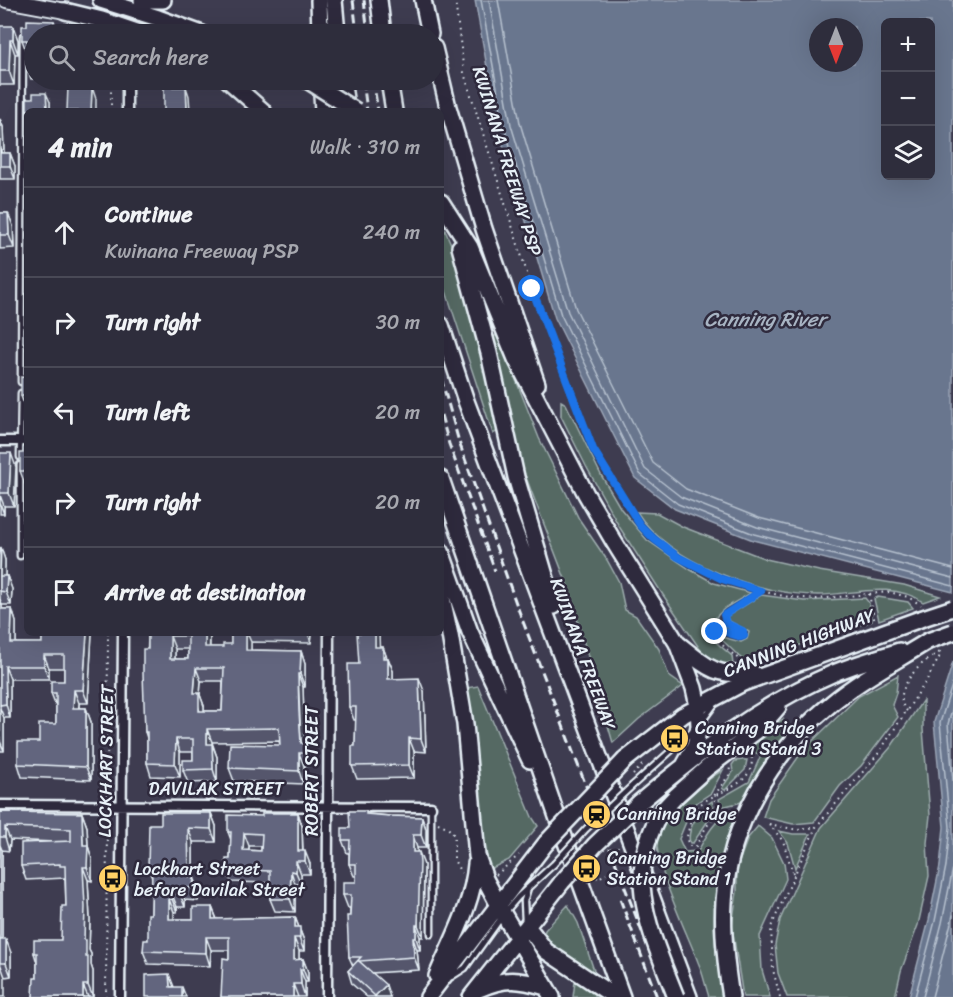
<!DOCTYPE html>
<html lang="en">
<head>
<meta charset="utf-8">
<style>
  body { margin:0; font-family:Sriracha,sans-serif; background:#3a3947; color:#f1f3f6 }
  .controls { position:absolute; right:18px; top:18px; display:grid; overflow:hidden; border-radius:9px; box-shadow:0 6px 24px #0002 }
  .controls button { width:54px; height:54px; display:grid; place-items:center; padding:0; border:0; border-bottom:2px solid #494956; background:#2e2d3c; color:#f1f3f6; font:30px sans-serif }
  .compass { position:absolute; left:809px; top:18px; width:54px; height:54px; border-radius:50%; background:#2e2d3c; box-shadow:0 6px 24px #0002; rotate:180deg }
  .stop { position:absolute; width:18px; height:18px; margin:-14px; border:4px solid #1a73e8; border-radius:50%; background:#fff }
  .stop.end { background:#1a73e8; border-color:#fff; box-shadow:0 2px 6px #0008 }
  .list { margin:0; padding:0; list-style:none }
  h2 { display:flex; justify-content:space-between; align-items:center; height:78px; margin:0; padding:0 24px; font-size:26px }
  h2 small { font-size:20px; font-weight:400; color:#a7a8af }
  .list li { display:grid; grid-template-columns:39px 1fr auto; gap:18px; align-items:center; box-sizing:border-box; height:90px; padding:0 24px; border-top:2px solid #494956 }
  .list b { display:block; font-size:22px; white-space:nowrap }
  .list p { margin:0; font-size:20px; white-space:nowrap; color:#a7a8af }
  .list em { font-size:20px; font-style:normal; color:#a7a8af }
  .icon { flex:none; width:33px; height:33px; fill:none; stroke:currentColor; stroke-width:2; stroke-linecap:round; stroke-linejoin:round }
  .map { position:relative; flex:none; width:953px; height:997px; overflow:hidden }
  .search { position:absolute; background:#2e2d3c; box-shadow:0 6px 24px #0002; left:24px; top:24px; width:420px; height:66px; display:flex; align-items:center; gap:15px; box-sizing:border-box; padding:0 21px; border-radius:33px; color:#a7a8af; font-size:22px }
  .panel { position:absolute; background:#2e2d3c; box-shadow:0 6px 24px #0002; left:24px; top:108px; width:420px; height:528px; border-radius:9px }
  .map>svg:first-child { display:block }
</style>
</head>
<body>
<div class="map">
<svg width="953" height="997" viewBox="0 0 953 997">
  <rect width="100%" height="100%" fill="#3e3c50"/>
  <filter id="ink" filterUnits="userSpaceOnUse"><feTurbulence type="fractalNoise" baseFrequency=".0167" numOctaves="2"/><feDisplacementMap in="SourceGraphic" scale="12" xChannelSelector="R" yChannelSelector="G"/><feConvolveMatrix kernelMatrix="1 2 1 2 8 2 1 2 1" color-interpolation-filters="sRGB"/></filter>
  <g filter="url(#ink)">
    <path fill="#546963" stroke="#9eadae" stroke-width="1.5" d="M441,221L461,267L500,430L493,434L441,276Z
      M498,335L539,438L579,519L607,560L619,582L625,610L636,616L659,649L669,676L683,686L639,719L613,743L567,584L522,467L492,337Z
      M561,401L566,404L601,475L621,509L647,540L691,570L714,583L751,593L725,608L716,617L722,624L739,633L714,627L709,630L711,638L732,656L733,665L727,666L704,655L663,595L620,528L586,466L561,416Z
      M637,512L657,513L683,527L766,559L819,571L904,585L940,596L923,602C892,581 854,594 820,595C762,596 668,563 637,512Z
      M761,595L804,601L865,598L869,603L872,621L813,640L762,660L745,662L720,638L722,637L741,642L747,639L749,632C742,627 733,625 727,619V616Z
      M878,597L908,602L913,608L879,620L874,599Z
      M898,675L896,693L892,705L898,717L861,766L840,786L814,822L793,824L763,817L769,799L804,749L859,696Z
      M478,686L532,817L538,826L509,860L490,869C475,810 480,748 466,688Z
      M923,700V729L930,815L927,843L929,876L918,925L901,971L895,997H787L778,973L775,945L780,920L821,828L891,747Z
      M783,719L788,726L789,734L784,741L777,745L772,755L742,802L721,807L719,799L749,782L761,755L750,751L731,754Z
      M743,760H747L745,770L725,790L722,788L733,772L732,765L735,761Z
      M723,770L711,793L693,805L679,839L685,852L698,851C705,838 715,818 729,814L737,817C729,840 721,862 717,885C710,921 717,961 722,997H709C705,985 703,973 698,962C689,937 650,857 658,835C665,816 705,780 723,770Z
      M712,801L714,812L693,843H690C686,829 700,809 712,801Z
      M758,826L772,838L784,863L786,879L760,936L762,970L770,997H743L732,926L737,892V867L748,838Z
      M779,831L793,834H810L795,868L788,843Z
      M568,905L578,923L603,997H573L575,982L585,967L564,956L543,938L545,930Z"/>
    <path fill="#69768e" stroke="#9ca7b8" stroke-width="1.5" fill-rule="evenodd" d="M475,0H953V592L753,540L675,509L635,478L555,318L498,128ZM886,22H930V176H886ZM818,27H854V63H818Z
      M953,662V997H909L929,920L940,866L944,827L934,722Z"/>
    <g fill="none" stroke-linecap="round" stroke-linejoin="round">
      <path stroke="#b5c0ce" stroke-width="1.5" d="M481,0L504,126L561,315L640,474L678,504L754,534L953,586
        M489,0L511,125L568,312L645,469L681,497L757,527L953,578
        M498,0L520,123L576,309L653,463L686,489L759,518L953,569
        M953,707L948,724L953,780
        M915,997L935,921L946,866L950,827L940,723L953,682
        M923,997L942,923L953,868
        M932,997L953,915"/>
      <defs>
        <path id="lane" d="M21,382L23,36
          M20,457L21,393
          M20,556V465
          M703,720L714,705
          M633,785L693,731
          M506,911L518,897L554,864
          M525,921L524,901L528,888
          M431,934V807
          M451,977L465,968L501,918"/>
        <path id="street" d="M127,111V80
          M0,441H27
          M0,805L431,807
          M120,997L123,633
          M327,997L329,633"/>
        <path id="primary" d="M6,0L65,11"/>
        <path id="highway" d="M101,0L158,18L202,34
          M142,0H163
          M319,0L320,34
          M334,0L337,34
          M379,0L383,34
          M423,0L430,34
          M65,11L102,20L143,34
          M434,48L448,107L484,229L537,384
          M228,80L263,111
          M321,80L323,111
          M342,80L347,111
          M389,80L394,111
          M441,202L470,247L516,359L586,494L614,542L677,643L694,688L698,706L699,726L695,746L685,764
          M460,247L489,353L516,477L554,606
          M441,325L466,401L689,997
          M441,479L563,834L622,997
          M441,551L470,632L530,760
          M441,593L450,635L465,724L477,856L485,879L504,915L552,997
          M677,643C708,668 713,676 754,674
          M625,760L683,715L743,683L920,619
          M639,803C698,753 761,704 834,673C855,664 878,658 899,651
          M661,812L677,795L707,768L759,729L778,707
          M527,926L546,951L615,997
          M437,976C452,940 473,904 476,864
          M479,989C505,977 519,979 546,987
          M428,997L546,843
          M471,997L562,882
          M731,997C726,966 722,933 724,902C729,823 772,752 832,703C861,679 896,661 928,641"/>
      </defs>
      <use href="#lane" stroke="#e8f1f8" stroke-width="9"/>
      <use href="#street" stroke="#e8f1f8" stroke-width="13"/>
      <use href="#primary" stroke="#e8f1f8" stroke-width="18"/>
      <use href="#highway" stroke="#e8f1f8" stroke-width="20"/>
      <path stroke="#e8f1f8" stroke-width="2" stroke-dasharray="1.5 4.5" stroke-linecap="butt" d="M455,0L464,73L532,289L593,449L640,525L654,539L678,557L722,579L760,591L789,597L817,599L889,592L908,597L921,605
        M111,111V80
        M869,594L875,623
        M742,662L719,642L715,632L719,630L741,637L744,636V632L725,621L724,615L761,591
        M907,711C890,694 918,664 933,656
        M633,775L643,764
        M107,796L108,633
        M733,810C714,809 704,830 696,846H689C686,839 687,835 689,828C691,819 694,808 702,803C719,790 753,786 752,758L745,755
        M717,813L714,796L729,775L730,767
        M438,823L447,827L454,835V860L461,873
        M769,824L783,841L794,877
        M769,824L798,830L816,827
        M613,850L618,847V846
        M596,864L597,866L602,863
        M592,866L598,879L606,873
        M496,875L519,855
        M106,997L107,814
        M780,997L773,970L771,927L816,827L878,754L925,683L939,658L940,651"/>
      <use href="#lane" stroke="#2f2a3d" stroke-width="4.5"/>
      <use href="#street" stroke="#2f2a3d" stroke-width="8"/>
      <use href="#primary" stroke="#2f2a3d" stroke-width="14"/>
      <use href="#highway" stroke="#2f2a3d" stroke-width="15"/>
      <path stroke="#e8f1f8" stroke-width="3" stroke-dasharray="9 4.5" stroke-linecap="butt" d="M353,0L357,34
        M364,0L368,34
        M363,80L367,111
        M373,80L378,111
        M441,378L459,442L517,606L667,997
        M441,415L449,444L495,571
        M620,899L657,997"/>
      <defs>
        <path id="lane-bridge" d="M554,864L586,829L633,785"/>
        <path id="highway-bridge" d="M307,80L356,111
          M920,619L953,608
          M928,641L953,632
          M661,812C622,878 651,932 676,997
          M546,843L625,760
          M562,882L595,845L639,803"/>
      </defs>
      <use href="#lane-bridge" stroke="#e8f1f8" stroke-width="9" stroke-linecap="butt"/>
      <use href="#highway-bridge" stroke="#e8f1f8" stroke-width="20" stroke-linecap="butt"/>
      <path stroke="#e8f1f8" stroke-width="2" stroke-dasharray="1.5 4.5" stroke-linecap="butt" d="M933,656L942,651"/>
      <use href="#lane-bridge" stroke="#2f2a3d" stroke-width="4.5"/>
      <use href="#highway-bridge" stroke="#2f2a3d" stroke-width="15"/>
    </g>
    <path fill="#54576c" stroke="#e8f1f8" stroke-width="1.5" fill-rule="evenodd" d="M54,21L59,34H34V79H31L26,65V51L22,40L27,26Z
      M0,26L18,40V54H15L14,85H0Z
      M50,102V111H27V110Z
      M0,119L3,127L4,153H10L15,166V179H0Z
      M0,213H8L13,226L14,248L0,249Z
      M27,328V352L23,343Z
      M27,378V410H26L21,396Z
      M27,447V484H25L20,471L23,453Z
      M0,453L16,467L14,506H4V514H0Z
      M0,547L5,560V576H7L12,589L11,605H2V609H12L16,622V643H42V633H97H92L88,703H79V708H86L91,722V780L22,777L18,764L56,724V706L51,693L64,681V668H49V679H10V718H4V751H0Z
      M148,633H210V647H223L231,644V633H312L311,643L251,642V650L301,651L305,664V687H303L304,724L305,746L309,756L308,766H304L303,784L234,781L229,768L280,745L279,741L212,742L217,757V782L188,783L183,770L193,760V752H180V777L151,776L147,763V738L145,732ZM175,649H188V659H175ZM201,681H223L222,711H204V706L200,695Z
      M379,633V647H383L387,658H388L393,671V679L424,691L426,752L414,751V778L357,779L352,766L355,746L356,720H354L349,707L359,664Z
      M0,812L82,813L87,827L88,846L92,859V881L88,880L90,920L89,950L91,954V965L93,971V997H33L37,978V963L34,953L61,940L66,906L65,879V878L26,880L21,866L52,842L10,840L9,851L2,850V939L11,953V976L5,977L0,997Z
      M211,813L216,826V842H193V877L199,890L198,901L185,900V907H177V912H174V919H193L212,907L217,919L295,917L304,941V951H299V959H303L308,972V982H305V997H221L229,959V950H211L210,966L148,964L143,951L148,940L151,914L152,878L148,868L161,824Z
      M298,813L302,826L303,851L310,864V874H301V884H295V912L275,911L270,899V883L231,882L226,869L230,859L231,840L228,832L262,816ZM249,846H261V851L249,850Z
      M368,814L390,816L422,817L426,829V848H417V852L424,865V876L423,937H420V950H417L419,970L372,973L390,997H367L352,984L348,971L353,966L349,957L350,908H348L343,895L356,882V876H354L349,864V853H347L342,840L350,828Z"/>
    <path fill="#454758" stroke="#e8f1f8" stroke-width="1.5" d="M54,21L59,34H54Z
      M13,26L18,40V54L13,40Z
      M10,40L15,54L14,85L9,71Z
      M92,87L96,99V111H91Z
      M186,87L189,96L190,111L187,110Z
      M46,93L50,102V111H47V110Z
      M0,119L3,127L4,155L0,151Z
      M10,153L15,166V179L10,166Z
      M8,213L13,226L14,248L9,235Z
      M11,453L16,467L14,506L9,493Z
      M0,495L4,506V514L0,503Z
      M1,547L5,560V589L0,576Z
      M7,576L12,589L11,605L6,592Z
      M0,599L2,605V622L0,617Z
      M12,609L16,622V656L11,643Z
      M87,633H92L88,703L83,690Z
      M205,633H210L209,660L205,647Z
      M246,633H247L251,642V663L246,650Z
      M308,633H312L311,643Z
      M375,633H379L380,660L375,647Z
      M170,636L175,649V672L170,659Z
      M383,647L387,659L383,658Z
      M301,651L305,664V687L300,674Z
      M44,655L49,668V679L44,666Z
      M388,658L393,671V692L388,679Z
      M5,666L10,679V718L6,704Z
      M196,668L201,681L200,695L204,706V724L194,693Z
      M298,674L303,687L305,746L309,756L308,766L301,743Z
      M419,678L424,691L426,752L421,739Z
      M74,690L79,703L78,722L73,708Z
      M0,708L4,718V751L0,741Z
      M86,708L91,722V780L86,767Z
      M207,729L212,742V757L207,744Z
      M409,738L414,751V778L409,765Z
      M176,739L180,752V777L175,764Z
      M212,744L217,757V782L213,769Z
      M299,753L304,766L303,784L299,771Z
      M82,813L87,827L88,846L92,859V881L87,867L83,845Z
      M211,813L216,826V842L211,829Z
      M298,813L302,826L303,861L298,851Z
      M422,817L426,829V848L421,835Z
      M5,827L10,840L9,851L5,837Z
      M188,828L193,842V887L194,877L199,890L198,901L189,877Z
      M244,833L249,846L248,863L243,850Z
      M413,835L417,848L418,865L413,852Z
      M0,845L2,850V953L0,948Z
      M305,851L310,864V874L305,861Z
      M419,852L424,865L423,937L418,925Z
      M296,861L301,874V884L296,872Z
      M83,867L88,880L90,920L89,950L91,954V965L93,971V997L88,985L84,940Z
      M291,871L295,884V912L290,899Z
      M180,887L185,900V907L180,894Z
      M172,894L177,907V912L172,899Z
      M169,899L174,912V932L169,919Z
      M212,907L217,920L212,919Z
      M295,917L304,941V951L295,927Z
      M416,925L420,937V950L416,938Z
      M206,937L211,950L210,966L206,953Z
      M294,938L299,951V973L294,960Z
      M413,938L417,950L419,970L414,957Z
      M6,939L11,953V976L6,963Z
      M303,959L308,972V982L303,969Z
      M0,963L5,977V997H0Z
      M300,969L305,982V997L301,984Z
      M169,974L174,987H170Z
      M293,984L298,997H293Z
      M83,985L88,997H83Z
      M386,985L390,997H375V996Z
      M182,987L186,997H182Z"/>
    <path fill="#62657e" stroke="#e8f1f8" stroke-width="1.5" fill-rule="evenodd" d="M27,20L54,21V34H34V65H26L27,40H22V26H27Z
      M0,26H13V40H10L9,71H0Z
      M94,32V34H79Z
      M68,86L92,87L91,111H67Z
      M164,87H186L187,110L164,111Z
      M33,93H46L47,110H27V98H33Z
      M0,148H1V153H10V166H0Z
      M0,213H8L9,235H0Z
      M23,328H27V343H23Z
      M21,377L27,378V396H21Z
      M23,447H27V471H20V453H23Z
      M0,453H11L9,493H0Z
      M0,576H7L6,592L0,591Z
      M0,609H12L11,643H42V633H87L83,690H74L73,708H86V767L18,764V742H39V724H56V693H51V681H64V655H44V666H5L6,704L0,705Z
      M148,633H205V647H223V644H231V633H246V650L301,651L300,674H298L299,711L301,743H304V753H299V771L229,768L230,744L280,745L279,728L207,729V744H212L213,769L183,770V760H193V739H176L175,764L147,763V732H145L143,673V649H148ZM170,636H188V659H170ZM196,668H224L222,711H199V693H194Z
      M357,633H375V647H383V658H388V679L419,678L421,739L409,738V765L352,766V746H355L356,707H349L348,664H359Z
      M349,811H366V814L390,816L422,817L421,835H413V852H419L420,863L418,925H416V938H413L414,957L359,961L386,985L375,996L348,971L361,957H349L347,916H350L351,895H343V882H356V864H349L350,840H342V828H350Z
      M0,812L82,813L83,845H88L87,867H83L85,907L84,940H86V957H88V985H83V997H33L34,978H37V953H34V940H61L62,906H66L65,866H60V864L21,866V843L71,841V829L5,827V837H0Z
      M161,813H211V829L188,828L189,877H194L193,888L180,887V894H172V899H169V919H193V907H212V919L295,917V927H300V938H294V960L303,959V969H300L301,984H293V997H221L223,958L229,959V937H206V953L143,951L144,940H148V914H151L152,868H148L149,824H161Z
      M262,813H298V851H305V861H296V872L291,871L290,899H270V871L226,869V859H230L231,832H228V815L262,816ZM244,833L262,834L261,851L243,850Z
      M0,939H6V963H0V997Z
      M169,974L170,987H182V997H146V975Z"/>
  </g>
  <g fill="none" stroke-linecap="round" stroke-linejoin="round" filter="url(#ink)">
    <path stroke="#1a73e8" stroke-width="8" d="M532,289L593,449L640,525L654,539L678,557L722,579L761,591L724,615L726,623L743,631L744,636L741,637L719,630L715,632"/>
  </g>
  <defs>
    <symbol id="bus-disc" viewBox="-11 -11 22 22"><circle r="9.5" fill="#ffd166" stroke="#2f2a3d"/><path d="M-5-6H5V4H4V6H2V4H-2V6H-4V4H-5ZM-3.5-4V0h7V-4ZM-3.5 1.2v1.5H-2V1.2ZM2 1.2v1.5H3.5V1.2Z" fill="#111"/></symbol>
    <symbol id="station-disc" viewBox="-11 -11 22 22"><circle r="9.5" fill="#ffd166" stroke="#2f2a3d"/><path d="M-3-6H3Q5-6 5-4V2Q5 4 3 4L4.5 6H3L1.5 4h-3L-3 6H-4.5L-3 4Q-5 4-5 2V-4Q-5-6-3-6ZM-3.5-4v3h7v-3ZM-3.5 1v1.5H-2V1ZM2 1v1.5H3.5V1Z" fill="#111"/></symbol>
  </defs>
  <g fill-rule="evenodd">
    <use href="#bus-disc" x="658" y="722" width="33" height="33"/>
    <use href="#station-disc" x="580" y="798" width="33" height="33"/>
    <use href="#bus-disc" x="570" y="852" width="33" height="33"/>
    <use href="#bus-disc" x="96" y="862" width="33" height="33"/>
  </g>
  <g text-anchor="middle" stroke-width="5" stroke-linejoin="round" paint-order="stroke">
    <g font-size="18" fill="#e8f1f8" stroke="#2f2a3d">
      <text transform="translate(507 161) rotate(73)" y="6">KWINANA FREEWAY PSP</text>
      <text transform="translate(799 643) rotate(-21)" y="6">CANNING HIGHWAY</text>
      <text transform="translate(583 654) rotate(70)" y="6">KWINANA FREEWAY</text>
      <text transform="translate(106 761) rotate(-89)" y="6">LOCKHART STREET</text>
      <text transform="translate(312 771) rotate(-90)" y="6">ROBERT STREET</text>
      <text x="216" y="795">DAVILAK STREET</text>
    </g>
    <g font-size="18" fill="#e8f1f8" stroke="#2f2a3d" text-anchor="start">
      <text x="695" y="734">Canning Bridge<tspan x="695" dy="21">Station Stand 3</tspan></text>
      <text x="617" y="820">Canning Bridge</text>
      <text x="607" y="864">Canning Bridge<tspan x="607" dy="21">Station Stand 1</tspan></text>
      <text x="134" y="875">Lockhart Street<tspan x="134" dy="21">before Davilak Street</tspan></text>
    </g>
    <g font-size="20" font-style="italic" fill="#a8b4c3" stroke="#2f2a3d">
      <text x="765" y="326">Canning River</text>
    </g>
  </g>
</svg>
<div class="controls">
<button>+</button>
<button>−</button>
<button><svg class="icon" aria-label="layers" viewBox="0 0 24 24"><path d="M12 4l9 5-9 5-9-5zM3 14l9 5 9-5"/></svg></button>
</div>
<svg class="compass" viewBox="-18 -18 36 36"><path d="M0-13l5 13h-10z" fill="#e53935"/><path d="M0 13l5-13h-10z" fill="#a7a8af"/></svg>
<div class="stop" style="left:532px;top:289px"></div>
<div class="stop end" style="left:715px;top:632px"></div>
<div class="search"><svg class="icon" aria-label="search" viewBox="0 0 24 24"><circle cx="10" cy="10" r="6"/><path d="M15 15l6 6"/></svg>Search here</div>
<section class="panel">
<h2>4 min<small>Walk · 310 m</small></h2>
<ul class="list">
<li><svg class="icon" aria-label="ahead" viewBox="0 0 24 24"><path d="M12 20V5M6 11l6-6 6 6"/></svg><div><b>Continue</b><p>Kwinana Freeway PSP</p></div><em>240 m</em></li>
<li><svg class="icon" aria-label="right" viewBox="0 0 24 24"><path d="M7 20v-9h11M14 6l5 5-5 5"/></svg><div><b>Turn right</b></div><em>30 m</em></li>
<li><svg class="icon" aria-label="left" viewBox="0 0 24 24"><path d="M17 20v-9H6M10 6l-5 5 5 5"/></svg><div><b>Turn left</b></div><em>20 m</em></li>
<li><svg class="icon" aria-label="right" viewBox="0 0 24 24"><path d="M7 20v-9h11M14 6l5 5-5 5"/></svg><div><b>Turn right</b></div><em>20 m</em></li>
<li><svg class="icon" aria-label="arrive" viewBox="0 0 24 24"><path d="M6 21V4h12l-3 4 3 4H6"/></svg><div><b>Arrive at destination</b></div></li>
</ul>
</section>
</div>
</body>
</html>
